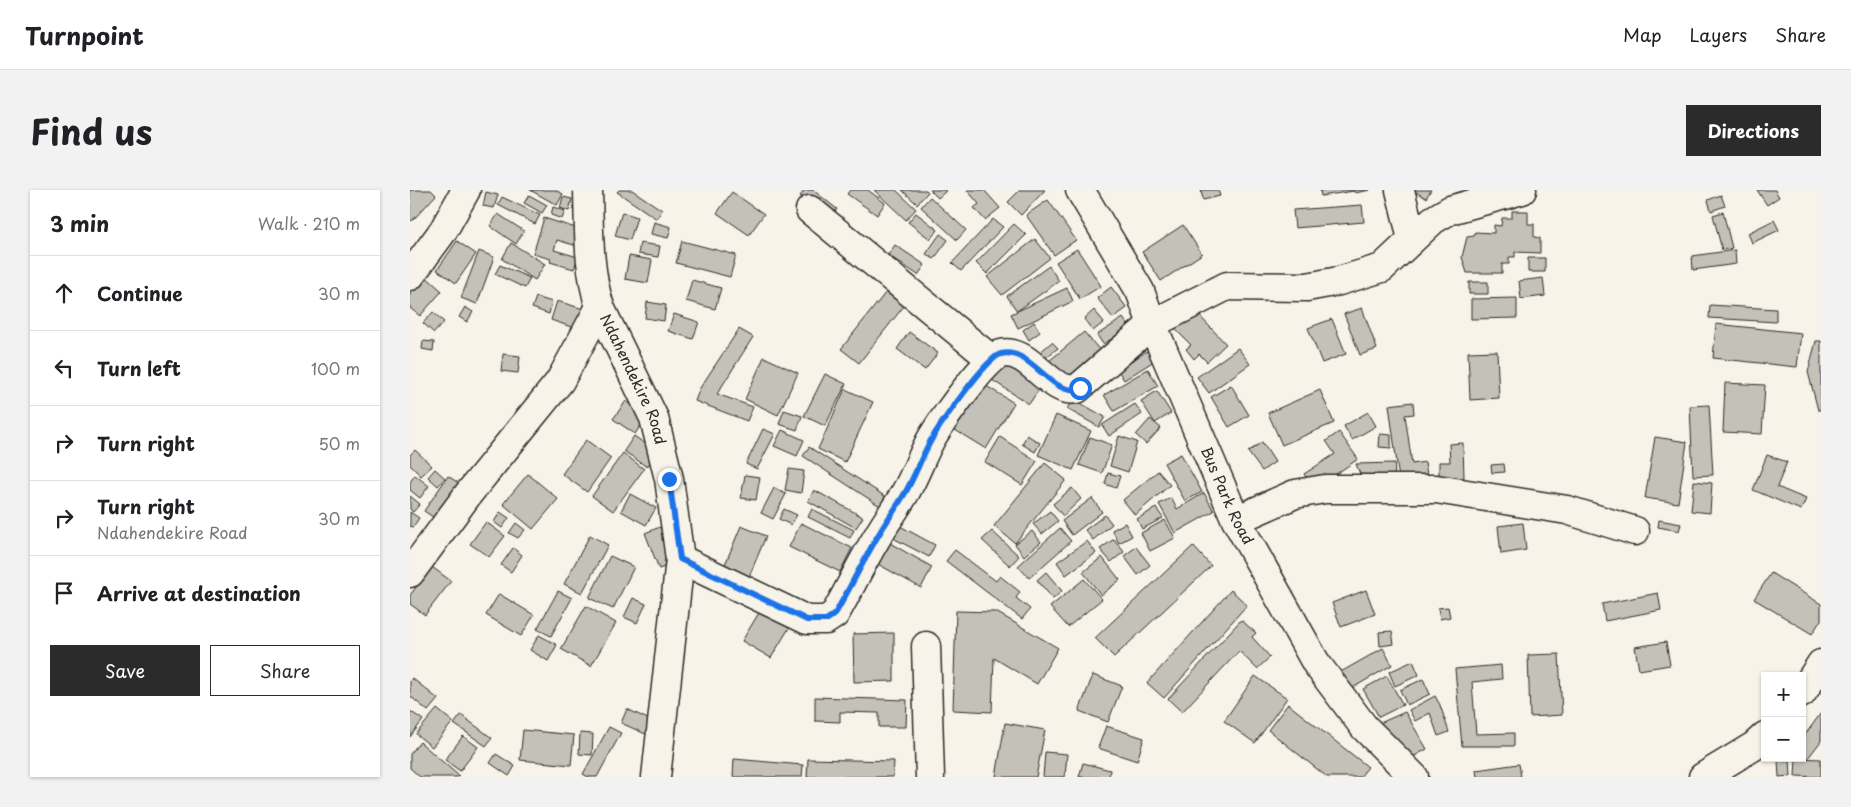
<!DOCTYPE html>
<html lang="en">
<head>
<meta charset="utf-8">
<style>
  body { margin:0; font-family:"Playpen Sans",sans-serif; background:#f2f2f2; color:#202124 }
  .controls { position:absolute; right:15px; bottom:15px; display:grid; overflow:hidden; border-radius:0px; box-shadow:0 1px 4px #0004 }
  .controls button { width:45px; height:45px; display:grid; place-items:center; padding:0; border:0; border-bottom:1px solid #e0e0e0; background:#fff; color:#202124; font:25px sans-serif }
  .stop { position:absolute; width:15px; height:15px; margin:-11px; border:4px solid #1a73e8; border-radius:50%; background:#fff }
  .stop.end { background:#1a73e8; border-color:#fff; box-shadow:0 1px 5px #0008 }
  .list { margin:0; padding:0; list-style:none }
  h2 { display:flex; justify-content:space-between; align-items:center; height:65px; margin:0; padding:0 20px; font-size:21px }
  h2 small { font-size:16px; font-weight:400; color:#757577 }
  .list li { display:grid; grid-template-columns:32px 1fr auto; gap:15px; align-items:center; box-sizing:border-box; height:75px; padding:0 20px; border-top:1px solid #e0e0e0 }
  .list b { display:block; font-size:19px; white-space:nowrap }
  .list p { margin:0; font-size:16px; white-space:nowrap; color:#757577 }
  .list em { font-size:16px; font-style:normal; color:#757577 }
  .actions { display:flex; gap:10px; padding:15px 20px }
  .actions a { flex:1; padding:11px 0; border:1px solid #2b2b2b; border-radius:0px; text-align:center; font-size:18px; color:#2b2b2b }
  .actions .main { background:#2b2b2b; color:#fff }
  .icon { flex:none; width:28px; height:28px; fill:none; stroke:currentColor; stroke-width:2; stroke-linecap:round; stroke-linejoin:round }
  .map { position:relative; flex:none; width:1411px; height:587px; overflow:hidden; border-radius:0px }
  header { display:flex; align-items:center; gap:30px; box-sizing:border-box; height:70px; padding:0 25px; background:#fff; border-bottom:1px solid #e0e0e0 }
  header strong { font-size:24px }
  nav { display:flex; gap:28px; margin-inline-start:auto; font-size:18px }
  .intro { display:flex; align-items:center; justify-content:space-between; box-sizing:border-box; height:120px; padding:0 30px }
  h1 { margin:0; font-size:35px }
  .button { padding:12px 22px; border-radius:0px; background:#2b2b2b; color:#fff; font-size:18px; font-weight:700 }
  main { display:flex; gap:30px; padding:0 30px }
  aside { flex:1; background:#fff; border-radius:0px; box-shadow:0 1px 4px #0004 }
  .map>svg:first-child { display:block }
</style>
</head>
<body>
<header>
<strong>Turnpoint</strong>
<nav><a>Map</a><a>Layers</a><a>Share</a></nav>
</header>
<div class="intro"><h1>Find us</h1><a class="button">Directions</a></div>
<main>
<aside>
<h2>3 min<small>Walk · 210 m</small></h2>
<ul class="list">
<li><svg class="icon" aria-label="ahead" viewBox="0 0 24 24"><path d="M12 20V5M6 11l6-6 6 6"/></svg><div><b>Continue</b></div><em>30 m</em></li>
<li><svg class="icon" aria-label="left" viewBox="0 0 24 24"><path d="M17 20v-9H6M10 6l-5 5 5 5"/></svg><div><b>Turn left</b></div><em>100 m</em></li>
<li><svg class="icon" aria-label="right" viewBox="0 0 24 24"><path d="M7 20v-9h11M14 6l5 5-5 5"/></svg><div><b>Turn right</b></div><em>50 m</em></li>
<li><svg class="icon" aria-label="right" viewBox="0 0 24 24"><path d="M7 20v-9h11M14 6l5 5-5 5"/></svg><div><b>Turn right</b><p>Ndahendekire Road</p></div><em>30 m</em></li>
<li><svg class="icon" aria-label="arrive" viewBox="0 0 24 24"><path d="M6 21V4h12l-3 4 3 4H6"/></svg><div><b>Arrive at destination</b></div></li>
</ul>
<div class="actions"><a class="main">Save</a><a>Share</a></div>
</aside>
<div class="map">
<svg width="1411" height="587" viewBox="0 0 1411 587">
  <rect width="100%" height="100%" fill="#f7f3e8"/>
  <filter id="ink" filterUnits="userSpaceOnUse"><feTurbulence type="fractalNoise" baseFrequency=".02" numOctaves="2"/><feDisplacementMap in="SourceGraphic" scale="10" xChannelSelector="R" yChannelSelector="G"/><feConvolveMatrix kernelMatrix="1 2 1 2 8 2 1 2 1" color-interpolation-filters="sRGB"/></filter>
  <g filter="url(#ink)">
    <path fill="#c4c1b9" stroke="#2b2b2b" d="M0,0H21L26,5L2,31L0,29Z
      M120,0H145L153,4L147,15Z
      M209,0H222L252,20L247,29L207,2Z
      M395,0H403L427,19L419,29L390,6Z
      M440,0H458L475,13L467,25L437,4Z
      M464,0H486L506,19L496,30Z
      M492,0H516L518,2L507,14Z
      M520,0H537L528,8Z
      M557,0H574L590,18L575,30L564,18L569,14Z
      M610,0H635L611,25L598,12Z
      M791,0H808L810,6L793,10Z
      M910,0H960L945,3L944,1L911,6Z
      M1002,0H1021L1016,8Z
      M1347,0H1365L1369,7L1357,15Z
      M76,2L88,5L84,18L73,16Z
      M322,2L354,24L339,45L307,23Z
      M119,5L137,15L132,23L114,13Z
      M1311,5L1315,16L1301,21L1298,10Z
      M92,7L130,25L125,34L88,15Z
      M153,7L162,9L159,21L150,18Z
      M520,7L556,40L547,50L511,17Z
      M638,10L666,50L644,65L616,25Z
      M952,15L954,32L885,38L883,20Z
      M143,17L155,21L152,29L141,25Z
      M1102,21H1118V34H1124V47L1130,48V63L1105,62V67H1099V74H1092V83H1057L1052,67L1057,47L1064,46L1065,42L1084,43V35L1091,36L1092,28H1102Z
      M212,22L227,27L220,50L205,46Z
      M1313,22L1322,58L1312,60L1303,25Z
      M506,23L528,40L520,49L498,32Z
      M88,24L114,41L106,54L80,36Z
      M134,28L172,40L167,56L147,50L144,60L168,67L164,79L140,72L141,69L123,64Z
      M583,29L593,37L551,81L542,73Z
      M1364,30L1369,40L1342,53L1338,43Z
      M244,32L261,37L258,48L241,44Z
      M604,34L616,45L577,84L566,73Z
      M773,35L792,64L751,91L732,62Z
      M530,44L538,50L524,69L516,64Z
      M625,49L640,68L592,105L577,87Z
      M47,51L66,64L46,93L27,80Z
      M272,51L326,65L320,87L266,73Z
      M101,53L135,74L125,90L92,69Z
      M230,53L250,56L248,67L228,64Z
      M485,55L515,75L508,85L478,65Z
      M667,59L691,96L670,109L646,72Z
      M1325,60L1326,74L1283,80L1282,66Z
      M69,61L84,67L67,114L51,108Z
      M219,66L242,70L238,93L215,89Z
      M1118,68H1135V82H1118Z
      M90,75L120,88L115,98L85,84Z
      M639,76L649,91L607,121L597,106Z
      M15,86L32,101L10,126L0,118V103Z
      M1133,88L1135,106L1111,109L1109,91Z
      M282,90L311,98L305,119L276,111Z
      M1059,92H1078V104H1059Z
      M701,97L717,118L703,128L687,108Z
      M657,98L663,111L608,138L601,124Z
      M476,102L494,116L449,173L431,159Z
      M126,107L142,112L139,124L122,118Z
      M1107,108V128L1061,129V109Z
      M147,111L177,120L170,140L141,130Z
      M237,112L256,115L254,131L235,128Z
      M1300,115L1366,119V132L1299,128Z
      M55,117L63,122L57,132L49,127Z
      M952,118L967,159L950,165L934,124Z
      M684,120L694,132L683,141L674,129Z
      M785,121L816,154L797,172L789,164L784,169L776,159L781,155L765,139Z
      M23,122L34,132L24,143L13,133Z
      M264,124L289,132L283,149L258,141Z
      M713,128L720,138L693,154L687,145Z
      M922,129L936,164L912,173L898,138Z
      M624,132L630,142L619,150L613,140Z
      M1306,134L1391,143L1387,177L1303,168Z
      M329,139L343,147L307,204L343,217L337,231L285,211L290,198Z
      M499,142L528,163L515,180L487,159Z
      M674,142L693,164L657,193L639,171Z
      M13,151L24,152L23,161L12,159Z
      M1406,151H1411V220H1408L1398,182Z
      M642,152L648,158L634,169L629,163Z
      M828,158L840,174L799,203L787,187Z
      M737,161L744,171L714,190L708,180Z
      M1087,161L1089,208L1060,210L1058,162Z
      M93,164L110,166L108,183L91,181Z
      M354,167L388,183L368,225L335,209Z
      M594,173L630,198L619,214L582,190Z
      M738,179L748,196L704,221L694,205Z
      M415,184L436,194L415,236L394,226Z
      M1315,193L1355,195L1352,244L1313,242Z
      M573,194L604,213L576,259L545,240Z
      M821,195L839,225L819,237L801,207Z
      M435,199L463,212L435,272L408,259Z
      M910,200L924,233L872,255L858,223Z
      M747,201L761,223L745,233L731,211Z
      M663,209L695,227L689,237L657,219Z
      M216,211L237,226L225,244L203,229Z
      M1003,212L1004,224L995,225L1002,274L1015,272L1017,285L989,289L979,215Z
      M725,214L732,224L699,246L692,235Z
      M1299,215L1303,285L1283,286L1280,216Z
      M374,220L392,226L387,240L369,234Z
      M958,222L966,236L942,250L934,236Z
      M646,225L681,241L663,280L628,265Z
      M740,229L751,238L736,254L726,245Z
      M353,239L365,244L347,279L336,274Z
      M372,240L394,250L387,266L364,256Z
      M929,242L948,269L904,299L894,284L925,264L916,251Z
      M970,244L981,245V258L969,257Z
      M617,245L630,253L625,262L612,254Z
      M224,246L247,262L237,277L214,261Z
      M709,246L727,252L718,282L700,276Z
      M590,247L627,271L612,295L575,272Z
      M680,247L702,255L692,283L669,275Z
      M1245,247L1277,252L1268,313L1235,308Z
      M176,250L201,268L177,302L152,284Z
      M852,252L865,272L852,281L838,262Z
      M1053,253L1054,288H1029V272H1040L1039,254Z
      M399,257L476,307L470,316L393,266Z
      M5,260L22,276L11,286L0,275V265Z
      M213,263L234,279L203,321L182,306Z
      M771,264L792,302L775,311L754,273Z
      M1357,265L1377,272L1367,297L1396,309L1391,320L1343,300Z
      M635,273L656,290L605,353L584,336Z
      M985,273L984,294H954L946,274Z
      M1094,274L1095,282L1082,283L1081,275Z
      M25,279L35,288L28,296L18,287Z
      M379,279L394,281L391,303L375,300Z
      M748,281L760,295L725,325L713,310Z
      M698,283L710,286L706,298L695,294Z
      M118,284L148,309L123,339L93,314Z
      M5,285L19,296L10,308L0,300V292Z
      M335,285L350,287L346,310L331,308Z
      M38,286L56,298L32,333L14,321Z
      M1284,291L1302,293L1300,323L1281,321Z
      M364,298L376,304L363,329L351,323Z
      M662,298L671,309L653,326L643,314Z
      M404,300L453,327L446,338L398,311Z
      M794,303L804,321L765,343L749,314L761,308L767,319Z
      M220,304L246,318L236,335L211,321Z
      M0,306L10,314L3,322L0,319Z
      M682,308L692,322L662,345L652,331Z
      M746,318L753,328L732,339L727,329Z
      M374,319L387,325L381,335L369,329Z
      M402,319L444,340L440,348L398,327Z
      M640,321L648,331L632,344L623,334Z
      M0,322L9,328L3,337L0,336Z
      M90,322L99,328L92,338L84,332Z
      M695,325L702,334L683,350L675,340Z
      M755,330L765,348L740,361L731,343Z
      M1249,330L1271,334L1269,341L1248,337Z
      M76,332L95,346L79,367L60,354Z
      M106,333L115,340L108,348L99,343Z
      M391,333L442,358L430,382L379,357Z
      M715,333L722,346L709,353L702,340Z
      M1113,333L1116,360L1091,364L1088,336Z
      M331,336L356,346L336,394L311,384Z
      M490,336L525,355L519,367L483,348Z
      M250,337L265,373L249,379L235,343Z
      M650,338L661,351L619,388L608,376Z
      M582,341L609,366L600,376L572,350Z
      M622,341L631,352L614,366L605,354Z
      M180,345L198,355L172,403L154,394Z
      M704,349L714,362L701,372L690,359Z
      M677,351L686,363L656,385L647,372Z
      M478,352L522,377L511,398L466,373Z
      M783,356L801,376L704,467L685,448Z
      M726,357L740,375L728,385L714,366Z
      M103,358L112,365L101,382L91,375Z
      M545,360L586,391L590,386L610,402L606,408L620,419L612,429L536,371Z
      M200,366L224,377L203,419L179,408Z
      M692,367L710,390L691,405L673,382Z
      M22,377L41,391L15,425L0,414V405Z
      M636,382L652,401L643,409L627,390Z
      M1361,383L1411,414V430L1402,444L1344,409Z
      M674,389L692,409L658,437L640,417Z
      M821,400L837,415L754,508L737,493Z
      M956,400L965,424L931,437L922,413Z
      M148,401L162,408L141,446L127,439Z
      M1248,403L1251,420L1195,431L1192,414Z
      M89,404L124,425L111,446L76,425Z
      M223,408L236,414L227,433L214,427Z
      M176,416L206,433L181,476L151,459Z
      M1038,417L1040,427L1030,429L1028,418Z
      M350,421L379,438L361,468L332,451Z
      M546,421L586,422L648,458L627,494L584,468L582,522L543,520Z
      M831,430L846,443L842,447L860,467L847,479L829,461L772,522L758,509Z
      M982,441L984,454L970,456L969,442Z
      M484,443V491L444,492L443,444Z
      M129,445L147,455L138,471L120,460Z
      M1256,452L1260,475L1229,480L1225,457Z
      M973,458L982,475L939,500L929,483Z
      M1149,464L1152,525L1120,527L1118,465Z
      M1003,471L1009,485L985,496L979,482Z
      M1091,475L1092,489L1062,492L1066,544L1104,543V556H1052L1045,479Z
      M683,485L712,496L698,532L669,521Z
      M845,486L877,508L845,553L814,531Z
      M977,486L993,515L969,527L953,499Z
      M2,488L28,509L18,521L0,506V491Z
      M1013,489L1020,504L997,515L990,500Z
      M1025,506L1030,515L1039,542L1028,546L1020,523L1005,531L999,520Z
      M405,507L497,510L496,537H469V523L430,522V532L405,531Z
      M878,514L958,577L950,587H917L858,540Z
      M27,519L43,532L22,557L6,544Z
      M217,519L246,533L240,546L211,533Z
      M0,521L13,530L0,547Z
      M995,522L1017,559L999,569L970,533Z
      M1411,523V551L1398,568L1392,567V549Z
      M51,525L82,548L76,556L44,534Z
      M595,533L635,540L626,587H586Z
      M696,536L734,548L727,571L688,558Z
      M199,537L211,543L187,587H178L173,584Z
      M113,540L164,545L161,575L110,570Z
      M170,543L183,544L182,565L169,564Z
      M53,546L68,557L50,581L35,570Z
      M10,552L49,586L48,587H10L0,578V564Z
      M635,562L657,564L655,587H633Z
      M86,564L105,576L99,586L80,573Z
      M1386,568L1411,569V587L1385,586Z
      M324,569L393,575L392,587H323Z
      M398,569L484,571L483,587H397Z
      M1368,570H1380L1381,586L1369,587Z
      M673,573L700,580L699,587H669Z
      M1109,574L1111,587H1067L1066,580Z"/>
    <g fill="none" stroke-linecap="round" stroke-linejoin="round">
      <defs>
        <g id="minor">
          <path id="s1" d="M178,0C179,39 178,80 190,117L244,228L259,289L270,369L246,587"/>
          <path id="s2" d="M670,0L730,101L742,134L826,330L906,473L954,537L1004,587"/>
          <path d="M990,0L1002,49"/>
          <path d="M400,20L581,169"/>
          <path d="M0,86L33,41L56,0"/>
          <path d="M826,330L885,304L915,299H1026L1157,320L1225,341"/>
          <path d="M270,369L397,430H416L425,424C440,398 453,370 469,344C477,330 487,317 495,303C505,286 511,268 520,251C529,235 576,167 591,164C620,157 639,205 667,199L742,134L817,96L897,97L929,91L972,78L1023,30L1040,20L1112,0"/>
          <path d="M0,383L59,303L150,191L190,117"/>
          <path d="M516,456L520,587"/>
          <path d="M1392,503L1411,474"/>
          <path d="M1293,587L1344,556L1355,546"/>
        </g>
      </defs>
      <use href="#minor" stroke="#2b2b2b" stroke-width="31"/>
      <use href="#minor" stroke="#f7f3e8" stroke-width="28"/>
    </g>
  </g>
  <g fill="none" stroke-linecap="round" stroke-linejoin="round" filter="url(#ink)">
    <path stroke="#1a73e8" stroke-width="6" d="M259,289L270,369L397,430H416L425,424C440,398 453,371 469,344C477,330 487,317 495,303C505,286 511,268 520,252C529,236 576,168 591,164C621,156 643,210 670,198"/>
  </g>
  <g text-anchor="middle" stroke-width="4" stroke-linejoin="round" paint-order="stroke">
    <g font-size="15" fill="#2b2b2b" stroke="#f7f3e8">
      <text dy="5" stroke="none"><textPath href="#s1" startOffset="198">Ndahendekire Road</textPath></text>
      <text dy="5" stroke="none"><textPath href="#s2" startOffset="340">Bus Park Road</textPath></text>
    </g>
  </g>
</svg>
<div class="controls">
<button>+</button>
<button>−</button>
</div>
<div class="stop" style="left:670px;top:198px"></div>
<div class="stop end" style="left:259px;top:289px"></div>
</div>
</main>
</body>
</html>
